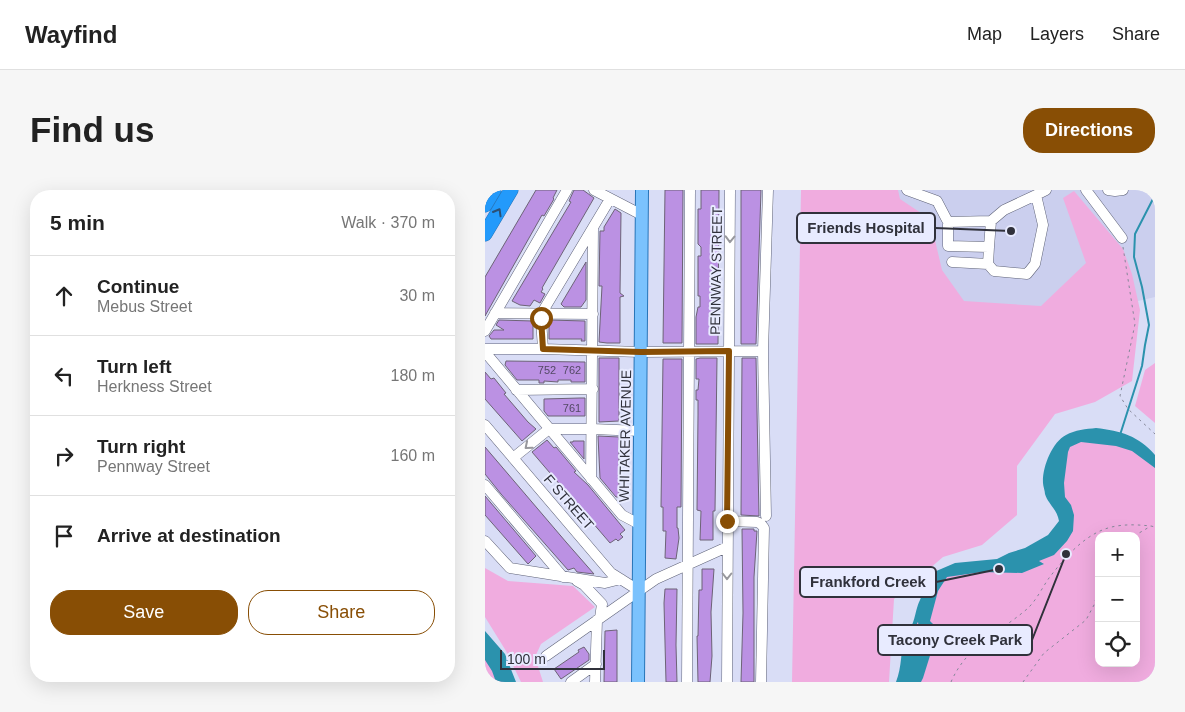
<!DOCTYPE html>
<html lang="en">
<head>
<meta charset="utf-8">
<style>
  body { margin:0; font-family:Helvetica,sans-serif; background:#f6f6f6; color:#222 }
  .controls { position:absolute; right:15px; bottom:15px; display:grid; overflow:hidden; border-radius:10px; box-shadow:0 5px 20px #0002 }
  .controls button { width:45px; height:45px; display:grid; place-items:center; padding:0; border:0; border-bottom:1px solid #e0e0e0; background:#fff; color:#222; font:25px sans-serif }
  .scale { position:absolute; left:15px; bottom:12px; width:105px; box-sizing:border-box; padding-left:5px; border:2px solid #30313b; border-top:0; font-size:14px; line-height:18px; white-space:nowrap; color:#30313b; -webkit-text-stroke:4px #e8ebff; paint-order:stroke }
  .stop { position:absolute; width:15px; height:15px; margin:-11px; border:4px solid #884e05; border-radius:50%; background:#fff }
  .stop.end { background:#884e05; border-color:#fff; box-shadow:0 1px 5px #0008 }
  .list { margin:0; padding:0; list-style:none }
  h2 { display:flex; justify-content:space-between; align-items:center; height:65px; margin:0; padding:0 20px; font-size:21px }
  h2 small { font-size:16px; font-weight:400; color:#767676 }
  .list li { display:grid; grid-template-columns:32px 1fr auto; gap:15px; align-items:center; box-sizing:border-box; height:80px; padding:0 20px; border-top:1px solid #e0e0e0 }
  .list b { display:block; font-size:19px; white-space:nowrap }
  .list p { margin:0; font-size:16px; white-space:nowrap; color:#767676 }
  .list em { font-size:16px; font-style:normal; color:#767676 }
  .actions { display:flex; gap:10px; padding:15px 20px }
  .actions a { flex:1; padding:11px 0; border:1px solid #884e05; border-radius:20px; text-align:center; font-size:18px; color:#884e05 }
  .actions .main { background:#884e05; color:#fff }
  .icon { flex:none; width:28px; height:28px; fill:none; stroke:currentColor; stroke-width:2; stroke-linecap:round; stroke-linejoin:round }
  .map { position:relative; flex:none; width:670px; height:492px; overflow:hidden; border-radius:20px }
  header { display:flex; align-items:center; gap:30px; box-sizing:border-box; height:70px; padding:0 25px; background:#fff; border-bottom:1px solid #e0e0e0 }
  header strong { font-size:24px }
  nav { display:flex; gap:28px; margin-inline-start:auto; font-size:18px }
  .intro { display:flex; align-items:center; justify-content:space-between; box-sizing:border-box; height:120px; padding:0 30px }
  h1 { margin:0; font-size:35px }
  .button { padding:12px 22px; border-radius:20px; background:#884e05; color:#fff; font-size:18px; font-weight:700 }
  main { display:flex; gap:30px; padding:0 30px }
  aside { flex:1; background:#fff; border-radius:20px; box-shadow:0 5px 20px #0002 }
  .map>svg:first-child { display:block }
</style>
</head>
<body>
<header>
<strong>Wayfind</strong>
<nav><a>Map</a><a>Layers</a><a>Share</a></nav>
</header>
<div class="intro"><h1>Find us</h1><a class="button">Directions</a></div>
<main>
<aside>
<h2>5 min<small>Walk · 370 m</small></h2>
<ul class="list">
<li><svg class="icon" aria-label="ahead" viewBox="0 0 24 24"><path d="M12 20V5M6 11l6-6 6 6"/></svg><div><b>Continue</b><p>Mebus Street</p></div><em>30 m</em></li>
<li><svg class="icon" aria-label="left" viewBox="0 0 24 24"><path d="M17 20v-9H6M10 6l-5 5 5 5"/></svg><div><b>Turn left</b><p>Herkness Street</p></div><em>180 m</em></li>
<li><svg class="icon" aria-label="right" viewBox="0 0 24 24"><path d="M7 20v-9h11M14 6l5 5-5 5"/></svg><div><b>Turn right</b><p>Pennway Street</p></div><em>160 m</em></li>
<li><svg class="icon" aria-label="arrive" viewBox="0 0 24 24"><path d="M6 21V4h12l-3 4 3 4H6"/></svg><div><b>Arrive at destination</b></div></li>
</ul>
<div class="actions"><a class="main">Save</a><a>Share</a></div>
</aside>
<div class="map">
<svg width="670" height="492" viewBox="0 0 670 492">
  <rect width="100%" height="100%" fill="#d9ddf6"/>
  <path fill="#cbcfee" d="M340,0H670V107L573,130L479,114Z"/>
  <path fill="#f0acdf" fill-rule="evenodd" d="M316,0H413L415,9L445,29L457,80L479,111L556,116L601,73L578,8L589,1L638,59L647,84L655,120L647,191L610,212L570,224L532,276V325L497,355L458,367L409,409L404,492H307Z
    M670,173V233L650,216L660,180Z
    M621,242L670,270V492H416L419,459L452,383L530,370L586,331L565,274L584,249ZM614,346H651V473H614Z
    M0,378L23,391L88,396L110,417L56,454L50,467L58,492H36L21,461L0,427Z
    M0,451L24,492H0Z"/>
  <path fill="#2b92ad" fill-rule="evenodd" d="M611,238C636,241 654,246 670,265V278L647,261L631,256L596,252L585,257L583,262L579,293L580,307L586,315L589,325L588,341L582,351L569,365L554,371L559,374L537,383L497,382L462,387L453,401L445,431L448,434V456L438,488L436,492H411C417,477 416,460 419,445C431,436 429,422 435,410C439,400 443,390 449,382L470,373L512,369L524,363L540,358L563,345L574,331C572,319 563,314 560,304C560,301 558,296 558,293C557,278 567,252 581,245C590,240 601,239 611,238ZM433,432L436,451L430,457L428,456L431,452C428,446 430,436 433,432Z
    M0,441L20,464L31,492H11L7,481L0,470Z"/>
  <g fill="none" stroke-linecap="round" stroke-linejoin="round">
    <path stroke="#2b92ad" stroke-width="2" d="M635,245L657,176L660,155L664,135L657,97L649,67L650,44L670,5"/>
  </g>
  <path fill="#bb91e3" stroke="#6d6377" d="M51,0H72L68,8L69,9L59,26L57,25L0,126V87Z
    M89,0H98L109,8L57,98L58,99L56,102L60,104L55,113L49,110L45,116L35,115L27,111L86,12L84,11Z
    M180,0H198L197,153H178Z
    M216,0H234L233,154H211V127L213,117H215V106H213V66H216V57L213,54V19H216Z
    M256,0H276L271,154H256Z
    M130,19L136,23L135,103L139,106L135,107V153H122L114,152L117,96H114L115,41H119V37Z
    M101,72V110L96,117H79L76,114Z
    M14,130L48,131V149H6L4,146L9,140H19L11,135Z
    M64,130L100,131V151H96L97,149H64Z
    M114,168H134V231L114,232Z
    M215,168H232L230,321H228V350H215L216,321L212,320L213,225V210H211V200H213L214,189H211V169Z
    M257,168H271L274,326L256,325Z
    M178,169H197L196,317H192V338H193L194,348L191,369L180,368L181,341H178V317H176Z
    M21,171L100,172V192H86V190H73V192L59,191V193H54V190H32L20,175Z
    M0,182L6,189L9,188L21,203L19,204L43,232L51,239L37,251L0,209Z
    M95,208H100V226H63L59,221V209Z
    M113,246L134,247V307H131L115,288Z
    M62,250L69,258L71,257L91,281L89,282L103,295L140,340L135,344L138,347L133,351L131,349L125,353L47,262Z
    M88,251H99V269L85,252H88Z
    M0,257L81,352L109,384L92,382L89,378L83,380L16,304L0,284Z
    M0,306L51,366L43,374L0,325Z
    M257,339H269V341H272L269,387V492H256L258,423Z
    M217,379H229L226,422L227,466L225,492H213L212,446H213L214,400H217Z
    M180,399H192L191,455L192,492H181L179,413Z
    M132,440V492H119L120,441Z
    M99,457L104,464V470L76,489L69,479L94,462L93,460Z"/>
  <g fill="none" stroke-linecap="round" stroke-linejoin="round">
    <defs>
      <path id="minor" d="M109,0L157,25
        M422,0L452,11L463,32V56L504,57L506,31L463,32
        M601,0L637,48
        M623,0L630,1L638,0
        M551,5L561,0
        M467,72L503,74L504,57
        M503,74L509,81L542,84L550,74L558,35L551,5L519,20L506,31
        M10,123L108,124
        M0,141L82,0
        M0,159H58L156,162L278,161
        M58,159L56,129L58,121L125,9
        M0,162L137,325L154,334
        M31,200L108,199
        M0,235L126,383L153,400
        M28,268L64,239H107L156,241
        M106,289L108,38
        M0,295L78,387
        M281,326L278,161L283,0
        M242,331L272,332L276,334L279,338L276,492
        M0,351L25,378L120,393L136,389
        M92,391L99,395L117,414L115,428
        M61,466L171,389L242,357
        M86,492L111,474
        M110,492L112,430
        M202,492L205,0
        M242,492L245,0"/>
      <path id="major" d="M153,492L157,0"/>
      <path id="highway" d="M0,15L9,0
        M0,44L26,0"/>
    </defs>
    <use href="#minor" stroke="#5f6378" stroke-width="11"/>
    <use href="#major" stroke="#2875b8" stroke-width="14"/>
    <use href="#highway" stroke="#2875b8" stroke-width="15"/>
    <path stroke="#858799" stroke-width="1" stroke-dasharray="2.5 4" stroke-linecap="butt" d="M638,57L650,134L635,206L643,219L670,244
      M649,346L666,336L670,337
      M466,492C482,455 514,443 542,419C551,411 557,398 564,388C581,366 603,340 632,336C644,334 655,335 666,336
      M538,492L559,463L601,430L609,415L614,397"/>
    <use href="#minor" stroke="#fff" stroke-width="10"/>
    <use href="#major" stroke="#7bc2fd" stroke-width="12"/>
    <use href="#highway" stroke="#239afb" stroke-width="14"/>
  </g>
  <defs><path id="oneway-chevron" d="M-2-3.5L2.5 0L-2 3.5" fill="none" stroke-width="1.6" stroke-linecap="round" stroke-linejoin="round" transform="scale(1.25)"/></defs>
  <use stroke="#2c5075" href="#oneway-chevron" transform="translate(13 22) rotate(-60)"/>
  <g stroke="#98989d">
    <use href="#oneway-chevron" transform="translate(245 49) rotate(91)"/>
    <use href="#oneway-chevron" transform="translate(43 256) rotate(140)"/>
    <use href="#oneway-chevron" transform="translate(242 386) rotate(90)"/>
  </g>
  <g fill="none" stroke-linecap="round" stroke-linejoin="round">
    <path stroke="#884e05" stroke-width="6" d="M56,128L58,159L156,162L244,161L242,331"/>
  </g>
  <g text-anchor="middle" stroke-width="4" stroke-linejoin="round" paint-order="stroke">
    <g font-size="11" fill="#534965">
      <text x="62" y="184">752</text>
      <text x="87" y="184">762</text>
      <text x="87" y="222">761</text>
    </g>
    <g font-size="14" fill="#30313b" stroke="#e8ebff">
      <text transform="translate(231 81) rotate(-89)" y="5">PENNWAY STREET</text>
      <text transform="translate(140 246) rotate(-89)" y="5">WHITAKER AVENUE</text>
      <text transform="translate(84 312) rotate(49)" y="5">F STREET</text>
    </g>
  </g>
  <path fill="none" stroke="#30313b" stroke-width="2" d="M526 41L450 38M514 379L451 392M581 364L547 450"/>
  <g fill="#30313b" stroke="#e8ebff" stroke-width="2">
    <circle cx="526" cy="41" r="5"/>
    <circle cx="514" cy="379" r="5"/>
    <circle cx="581" cy="364" r="5"/>
  </g>
  <g fill="#e8ebff" stroke="#30313b" stroke-width="2">
    <rect x="312" y="23" width="138" height="30" rx="5"/>
    <rect x="315" y="377" width="136" height="30" rx="5"/>
    <rect x="393" y="435" width="154" height="30" rx="5"/>
  </g>
  <g font-size="15" text-anchor="middle" font-weight="bold" fill="#30313b">
    <text x="381" y="43">Friends Hospital</text>
    <text x="383" y="397">Frankford Creek</text>
    <text x="470" y="455">Tacony Creek Park</text>
  </g>
</svg>
<div class="controls">
<button>+</button>
<button>−</button>
<button><svg class="icon" aria-label="locate" viewBox="0 0 24 24"><circle cx="12" cy="12" r="6"/><path d="M12 2v4M12 18v4M2 12h4M18 12h4"/></svg></button>
</div>
<div class="scale">100 m</div>
<div class="stop" style="left:56px;top:128px"></div>
<div class="stop end" style="left:242px;top:331px"></div>
</div>
</main>
</body>
</html>
